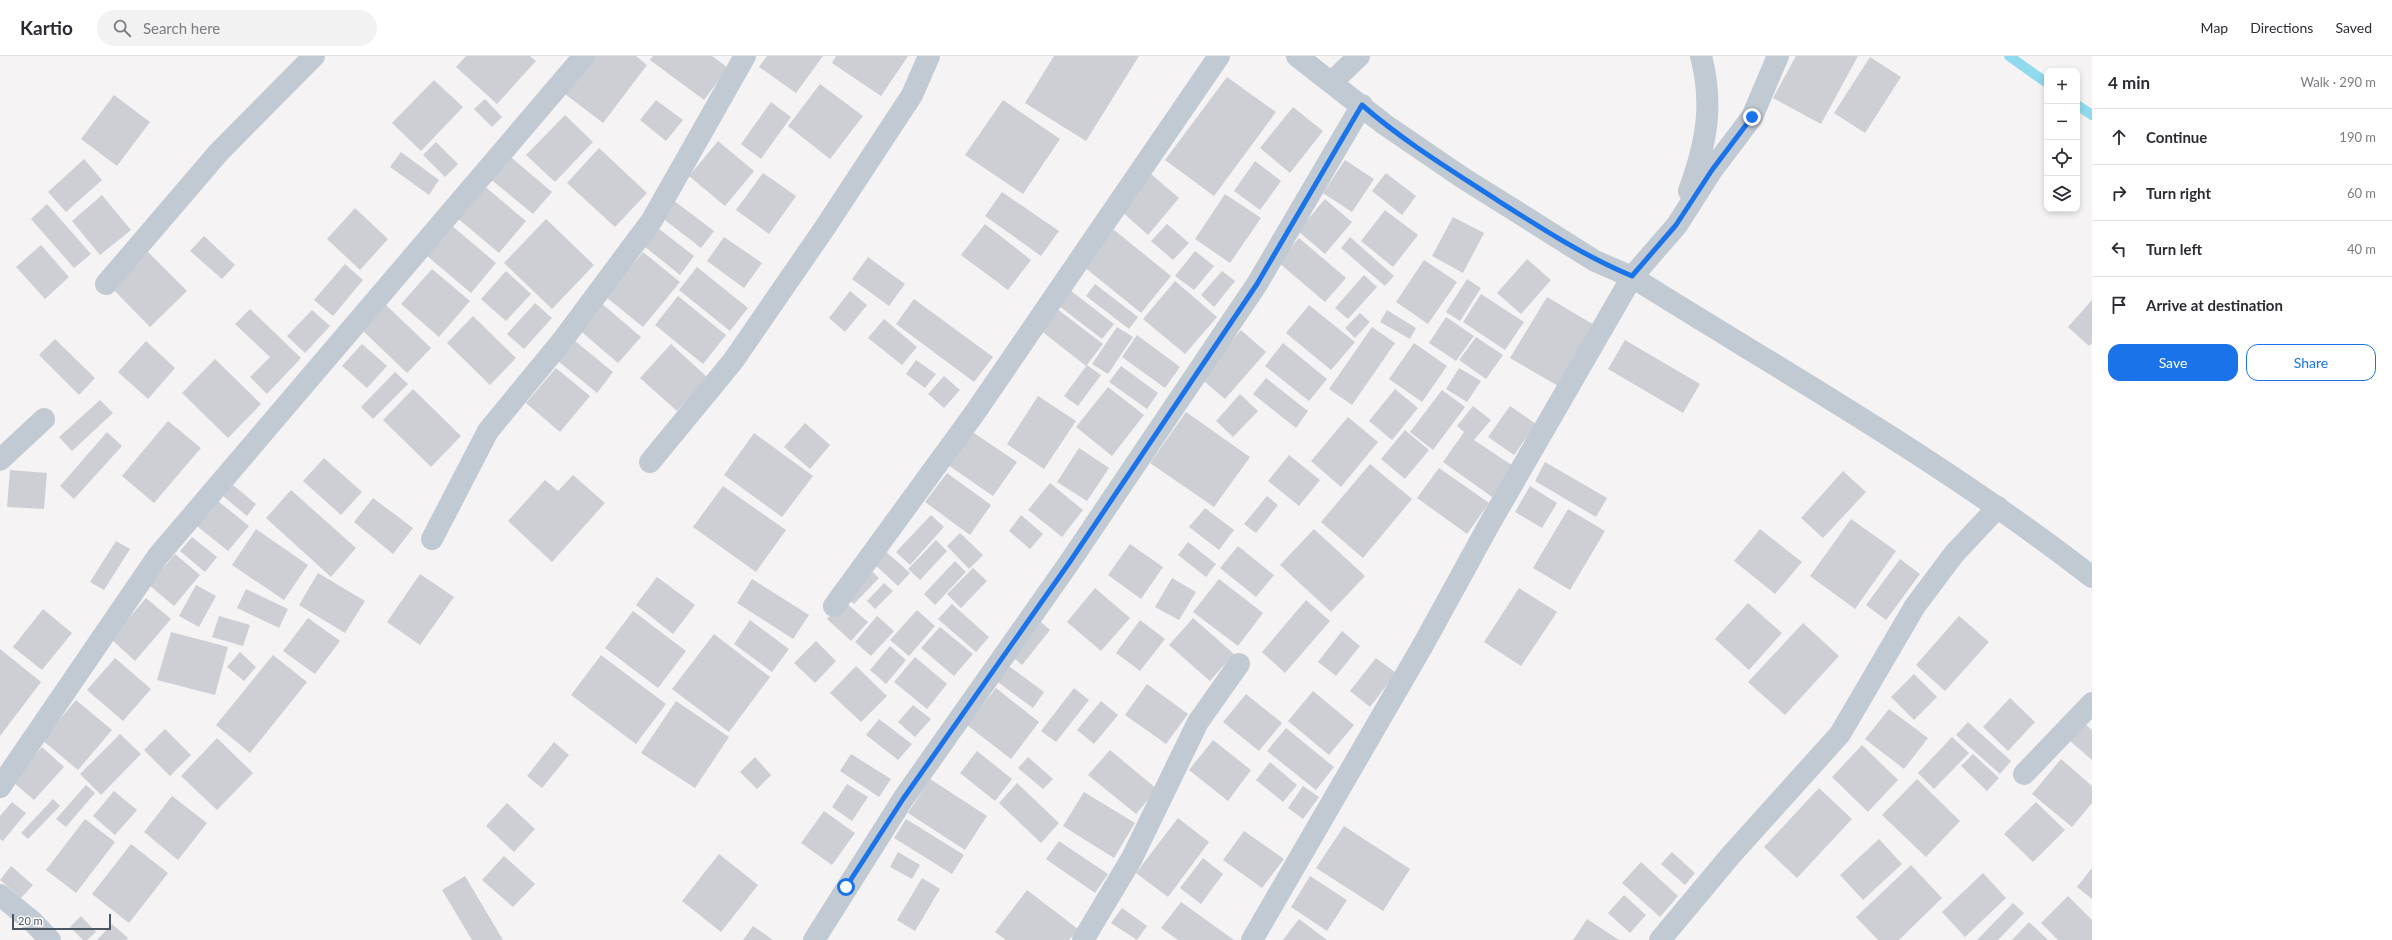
<!DOCTYPE html>
<html lang="en">
<head>
<meta charset="utf-8">
<style>
  body { margin:0; font-family:Lato,sans-serif; background:#f2f2f3; color:#2b2b33 }
  .controls { position:absolute; right:12px; top:12px; display:grid; overflow:hidden; border-radius:8px; box-shadow:0 2px 6px #0003 }
  .controls button { width:36px; height:36px; display:grid; place-items:center; padding:0; border:0; border-bottom:1px solid #e1e1e2; background:#fff; color:#2b2b33; font:20px sans-serif }
  .scale { position:absolute; left:12px; bottom:10px; width:99px; box-sizing:border-box; padding-left:4px; border:2px solid #4a5661; border-top:0; font-size:11px; line-height:14px; white-space:nowrap; color:#4a5661; -webkit-text-stroke:3px #fff; paint-order:stroke }
  .stop { position:absolute; width:12px; height:12px; margin:-9px; border:3px solid #1a73e8; border-radius:50%; background:#fff }
  .stop.end { background:#1a73e8; border-color:#fff; box-shadow:0 1px 4px #0008 }
  .list { margin:0; padding:0; list-style:none }
  h2 { display:flex; justify-content:space-between; align-items:center; height:52px; margin:0; padding:0 16px; font-size:17px }
  h2 small { font-size:13px; font-weight:400; color:#7c7c81 }
  .list li { display:grid; grid-template-columns:26px 1fr auto; gap:12px; align-items:center; box-sizing:border-box; height:56px; padding:0 16px; border-top:1px solid #e1e1e2 }
  .list b { display:block; font-size:15px; white-space:nowrap }
  .list em { font-size:13px; font-style:normal; color:#7c7c81 }
  .actions { display:flex; gap:8px; padding:12px 16px }
  .actions a { flex:1; padding:9px 0; border:1px solid #1a73e8; border-radius:12px; text-align:center; font-size:14px; color:#1a73e8 }
  .actions .main { background:#1a73e8; color:#fff }
  .icon { flex:none; width:22px; height:22px; fill:none; stroke:currentColor; stroke-width:2; stroke-linecap:round; stroke-linejoin:round }
  .map { position:relative; flex:none; width:2092px; height:884px; overflow:hidden }
  header { display:flex; align-items:center; gap:24px; box-sizing:border-box; height:56px; padding:0 20px; background:#fff; border-bottom:1px solid #e1e1e2 }
  header strong { font-size:19px }
  nav { display:flex; gap:22px; margin-inline-start:auto; font-size:14px }
  .search { width:280px; height:36px; background:#f2f2f3; display:flex; align-items:center; gap:10px; box-sizing:border-box; padding:0 14px; border-radius:22px; color:#7c7c81; font-size:15px }
  main { display:flex }
  aside { flex:1; background:#fff }
  .map>svg:first-child { display:block }
</style>
</head>
<body>
<header>
<strong>Kartio</strong>
<div class="search"><svg class="icon" aria-label="search" viewBox="0 0 24 24"><circle cx="10" cy="10" r="6"/><path d="M15 15l6 6"/></svg>Search here</div>
<nav><a>Map</a><a>Directions</a><a>Saved</a></nav>
</header>
<main>
<div class="map">
<svg width="2092" height="884" viewBox="0 0 2092 884">
  <rect width="100%" height="100%" fill="#f5f3f3"/>
  <g fill="none" stroke-linecap="round" stroke-linejoin="round">
    <path stroke="#90daee" stroke-width="10" d="M2009,0L2047,27
      M2077,49L2092,59"/>
  </g>
  <path fill="#cdcfd5" d="M466,0H530L536,5L497,48L456,11Z
    M594,0H636L647,9L603,67L565,38Z
    M653,0H712L728,12L704,44L650,4Z
    M767,0H823L796,37L759,11Z
    M836,0H908L881,40L832,7Z
    M1054,0H1139L1086,85L1025,47Z
    M1796,0H1858L1821,68L1773,42Z
    M1870,1L1901,21L1865,77L1834,57Z
    M1227,21L1276,56L1214,140L1165,104Z
    M434,24L463,51L421,95L392,67Z
    M820,28L863,60L830,103L788,70Z
    M114,39L150,66L117,110L81,83Z
    M485,43L502,61L492,71L474,53Z
    M656,44L683,64L666,85L640,64Z
    M1003,44L1060,83L1023,138L965,99Z
    M771,46L791,61L761,103L741,88Z
    M1293,51L1323,75L1290,117L1260,92Z
    M565,59L593,86L555,126L526,99Z
    M718,85L754,115L725,150L689,120Z
    M436,86L458,108L445,121L423,99Z
    M599,92L647,137L615,171L567,127Z
    M401,96L439,124L429,139L390,111Z
    M507,98L552,136L533,158L488,121Z
    M84,103L102,124L66,156L48,136Z
    M1345,104L1374,123L1352,156L1323,137Z
    M1255,105L1281,125L1260,154L1234,135Z
    M763,117L796,140L769,178L736,154Z
    M1386,117L1416,140L1402,159L1372,135Z
    M1151,118L1179,142L1148,179L1120,154Z
    M483,129L526,165L499,197L456,161Z
    M1002,136L1059,175L1041,200L985,160Z
    M1225,138L1261,162L1230,207L1195,183Z
    M102,139L131,174L100,199L72,165Z
    M1325,143L1352,166L1325,198L1298,175Z
    M673,144L714,175L701,192L661,161Z
    M47,148L91,198L74,212L31,163Z
    M355,152L388,183L360,214L327,183Z
    M1385,154L1418,179L1393,211L1361,185Z
    M1453,161L1484,177L1463,217L1432,200Z
    M546,163L594,209L552,253L504,207Z
    M985,168L1031,204L1008,234L961,199Z
    M1167,168L1189,187L1173,204L1151,185Z
    M451,169L496,207L471,237L426,199Z
    M1108,169L1171,220L1141,257L1078,206Z
    M658,172L694,200L680,219L644,190Z
    M204,180L235,209L222,223L190,195Z
    M724,181L762,207L744,232L707,205Z
    M1350,181L1394,220L1385,230L1341,192Z
    M1299,182L1346,222L1325,246L1278,206Z
    M41,189L69,221L45,243L16,211Z
    M1195,195L1214,210L1194,234L1175,220Z
    M148,196L187,235L150,271L112,232Z
    M643,196L680,226L643,271L606,241Z
    M868,201L905,228L889,250L852,223Z
    M1527,203L1551,224L1521,258L1497,237Z
    M1424,204L1457,226L1428,268L1396,246Z
    M345,208L363,224L333,260L314,244Z
    M697,211L748,252L730,275L679,234Z
    M432,213L470,245L439,281L401,248Z
    M506,215L531,238L506,265L481,243Z
    M1222,215L1235,225L1214,251L1201,239Z
    M1364,219L1377,231L1348,263L1335,252Z
    M1467,223L1481,232L1460,265L1446,256Z
    M1175,225L1217,261L1185,298L1143,263Z
    M1095,228L1138,261L1129,273L1086,240Z
    M1066,231L1114,268L1102,283L1054,246Z
    M850,235L867,249L845,276L829,262Z
    M1481,238L1524,266L1505,294L1463,266Z
    M678,240L726,279L703,308L655,269Z
    M1547,241L1601,273L1565,334L1510,302Z
    M914,243L993,301L974,326L896,268Z
    M2092,244V287L2089,290L2068,271Z
    M600,246L641,281L618,307L577,272Z
    M535,247L552,262L524,293L507,278Z
    M385,248L431,292L407,317L361,273Z
    M1052,249L1103,288L1086,310L1035,270Z
    M1309,249L1355,286L1331,314L1286,277Z
    M250,253L301,302L267,338L250,321L270,301L235,268Z
    M312,254L330,270L305,297L287,280Z
    M1387,254L1416,272L1410,283L1380,266Z
    M1360,257L1370,266L1355,282L1345,272Z
    M473,260L516,302L490,329L447,287Z
    M1446,261L1474,280L1456,305L1429,287Z
    M884,263L917,291L902,309L868,282Z
    M1117,271L1133,281L1108,318L1092,308Z
    M1372,271L1395,287L1352,349L1329,333Z
    M1241,274L1266,296L1225,343L1200,322Z
    M1137,279L1180,311L1165,332L1122,301Z
    M1476,281L1503,299L1486,323L1459,304Z
    M55,283L95,322L79,339L39,299Z
    M1625,284L1700,328L1683,357L1608,313Z
    M146,285L175,312L148,343L118,316Z
    M575,285L613,316L597,337L558,305Z
    M1283,287L1327,323L1309,345L1265,310Z
    M1414,287L1447,310L1422,346L1389,323Z
    M362,288L387,310L367,332L342,310Z
    M671,288L707,321L677,355L640,322Z
    M215,303L261,348L228,382L182,337Z
    M916,304L936,318L925,332L906,318Z
    M1087,309L1101,319L1078,350L1064,340Z
    M1121,310L1158,337L1147,353L1109,326Z
    M556,312L590,340L560,376L526,347Z
    M1459,312L1481,325L1467,346L1446,333Z
    M395,316L408,328L373,363L361,351Z
    M944,320L960,334L944,352L928,338Z
    M1266,322L1308,355L1296,372L1253,338Z
    M1108,331L1144,359L1112,400L1076,371Z
    M413,333L461,380L431,411L383,364Z
    M1395,333L1418,352L1392,384L1369,365Z
    M1442,334L1465,351L1433,394L1410,376Z
    M1240,338L1258,355L1233,381L1216,365Z
    M1038,340L1076,365L1044,413L1007,388Z
    M100,344L113,357L72,395L59,381Z
    M1473,350L1491,364L1474,384L1513,410L1492,441L1443,406L1464,376L1469,380L1457,370Z
    M1510,350L1536,368L1514,399L1488,381Z
    M1186,356L1250,401L1214,451L1150,407Z
    M1348,361L1378,386L1341,431L1311,405Z
    M168,365L201,392L154,447L122,420Z
    M805,367L830,389L810,413L784,391Z
    M1405,374L1429,394L1405,423L1381,403Z
    M971,375L1017,406L993,440L948,409Z
    M107,376L122,390L74,443L60,430Z
    M754,377L813,420L782,461L724,419Z
    M1079,392L1109,412L1087,445L1057,426Z
    M1289,399L1320,424L1299,450L1268,425Z
    M324,402L362,436L341,459L303,425Z
    M1545,406L1607,442L1596,461L1535,425Z
    M1370,408L1412,443L1363,502L1321,466Z
    M1439,412L1489,447L1467,478L1417,442Z
    M10,414L47,417L44,453L7,451Z
    M1843,415L1866,436L1823,482L1801,462Z
    M947,417L991,449L970,479L925,446Z
    M573,419L605,447L552,506L508,465L545,424L558,435Z
    M1050,427L1083,454L1062,481L1028,454Z
    M233,429L256,448L247,460L223,440Z
    M723,430L786,474L756,516L693,471Z
    M1530,430L1557,447L1542,472L1515,456Z
    M291,434L356,492L331,521L266,462Z
    M1267,440L1278,449L1256,477L1244,468Z
    M373,442L413,472L393,498L354,466Z
    M218,445L249,470L228,495L197,470Z
    M1205,452L1234,474L1219,494L1189,471Z
    M1568,453L1605,475L1570,534L1533,512Z
    M931,459L944,471L910,509L896,496Z
    M1021,459L1043,478L1030,493L1009,475Z
    M1851,463L1896,495L1855,553L1810,520Z
    M256,473L308,509L284,544L232,509Z
    M1314,473L1365,520L1331,556L1280,509Z
    M1760,473L1802,506L1775,538L1734,505Z
    M960,477L983,499L969,513L947,490Z
    M192,481L217,501L205,516L180,495Z
    M936,484L947,495L920,524L908,513Z
    M116,485L130,493L104,534L90,526Z
    M1188,486L1216,508L1206,521L1178,499Z
    M1130,488L1163,511L1141,543L1108,519Z
    M1238,490L1274,519L1256,541L1220,512Z
    M883,493L910,517L898,530L872,506Z
    M175,498L200,519L174,550L149,529Z
    M1900,503L1920,518L1886,564L1866,549Z
    M955,505L966,516L935,549L924,538Z
    M973,512L987,525L961,552L947,538Z
    M871,514L879,522L854,548L845,540Z
    M318,517L365,545L345,577L299,549Z
    M420,518L454,541L420,589L387,566Z
    M657,521L695,549L673,578L636,549Z
    M1172,522L1196,536L1179,564L1155,551Z
    M752,523L809,559L793,583L737,547Z
    M1219,523L1263,557L1238,590L1193,556Z
    M884,527L893,535L875,553L867,545Z
    M196,529L216,540L199,571L179,560Z
    M1095,532L1130,562L1101,595L1067,566Z
    M1519,532L1557,556L1521,610L1484,586Z
    M246,533L288,553L279,572L237,552Z
    M146,542L171,563L135,605L111,583Z
    M1306,544L1330,565L1285,617L1262,596Z
    M844,545L868,566L851,585L827,563Z
    M1748,547L1782,577L1749,614L1715,583Z
    M952,548L989,581L976,596L938,563Z
    M43,553L72,577L42,614L13,591Z
    M917,554L935,570L909,600L890,584Z
    M633,555L686,595L658,632L605,592Z
    M219,560L250,569L243,590L212,581Z
    M877,560L894,575L871,600L855,586Z
    M1959,560L1989,586L1945,635L1916,609Z
    M308,562L340,585L315,618L283,595Z
    M1036,562L1050,574L1022,609L1007,596Z
    M1193,562L1234,598L1210,625L1169,589Z
    M750,564L789,593L772,616L734,588Z
    M1140,564L1165,583L1140,615L1116,597Z
    M1803,567L1839,600L1785,659L1748,626Z
    M940,571L973,598L954,620L921,592Z
    M1342,575L1360,590L1336,620L1318,606Z
    M171,576L228,591L215,639L157,624Z
    M714,578L770,621L729,676L672,633Z
    M816,585L836,605L815,627L794,607Z
    M890,590L906,604L886,628L870,614Z
    M0,593L41,626L0,680Z
    M240,596L256,611L244,625L227,611Z
    M273,599L307,626L250,697L216,669Z
    M601,599L666,648L636,688L571,639Z
    M915,601L947,628L927,653L894,626Z
    M115,602L151,633L123,665L87,634Z
    M1376,602L1396,617L1370,651L1350,635Z
    M1006,608L1044,636L1033,652L995,624Z
    M856,610L887,640L861,666L830,637Z
    M1914,618L1937,641L1914,664L1891,641Z
    M1147,628L1188,658L1166,688L1125,659Z
    M996,632L1039,666L1011,703L967,669Z
    M1074,632L1089,644L1056,686L1041,675Z
    M1313,635L1354,669L1329,699L1288,665Z
    M1246,638L1282,667L1259,695L1223,666Z
    M2010,642L2035,666L2008,695L1983,671Z
    M76,644L112,674L78,714L42,684Z
    M676,645L729,681L695,732L641,697Z
    M1101,645L1118,659L1094,688L1077,674Z
    M913,649L931,663L915,681L898,666Z
    M1889,653L1928,682L1904,713L1865,683Z
    M879,663L912,688L898,704L866,679Z
    M1968,666L2011,705L2000,718L1956,679Z
    M2084,667L2092,674V704L2069,684Z
    M1286,672L1334,711L1316,734L1267,695Z
    M165,673L191,699L170,720L144,694Z
    M120,678L141,698L101,739L80,718Z
    M1952,681L1969,697L1934,733L1918,717Z
    M217,682L253,717L217,754L181,720Z
    M1213,684L1251,714L1228,745L1189,714Z
    M554,686L569,699L542,732L527,720Z
    M1862,689L1898,724L1868,756L1832,721Z
    M42,691L64,711L34,744L12,725Z
    M1110,694L1157,733L1136,758L1088,719Z
    M977,695L1012,723L995,745L960,717Z
    M851,698L891,723L879,741L840,715Z
    M1973,698L1999,722L1987,735L1961,710Z
    M755,701L771,719L757,733L740,716Z
    M1028,701L1053,723L1043,733L1018,712Z
    M2061,703L2092,730V747L2072,771L2032,738Z
    M1270,706L1297,729L1283,746L1256,724Z
    M930,723L987,760L965,794L908,757Z
    M1917,723L1960,765L1926,801L1882,759Z
    M1017,727L1059,767L1041,787L999,747Z
    M847,728L868,741L852,765L832,751Z
    M86,729L95,737L66,771L56,763Z
    M1303,730L1319,741L1303,763L1288,752Z
    M1819,732L1852,763L1797,822L1764,791Z
    M114,735L137,754L115,779L93,760Z
    M1084,736L1135,767L1114,802L1063,770Z
    M172,740L207,767L178,804L144,776Z
    M53,743L60,750L28,783L21,777Z
    M12,746L26,757L3,785L0,783V760Z
    M2036,746L2065,774L2033,806L2004,778Z
    M507,747L535,773L514,796L486,770Z
    M824,755L855,777L832,809L801,787Z
    M1178,762L1209,786L1168,841L1136,817Z
    M85,763L115,786L76,837L46,814Z
    M906,763L964,799L952,818L894,782Z
    M1344,770L1410,813L1383,855L1316,812Z
    M1244,775L1284,803L1262,832L1223,804Z
    M1879,783L1902,808L1863,844L1840,819Z
    M1059,785L1108,818L1095,837L1046,803Z
    M131,788L168,817L129,867L92,838Z
    M898,796L920,809L912,823L890,811Z
    M1672,796L1695,817L1685,829L1661,808Z
    M719,798L758,829L721,876L682,845Z
    M504,800L535,828L513,851L482,824Z
    M1203,802L1223,818L1201,848L1180,832Z
    M1641,806L1678,840L1660,861L1622,827Z
    M1911,809L1942,842L1899,884H1878L1856,861Z
    M11,810L33,829L21,842L0,824Z
    M2092,812V843L2077,831Z
    M1983,817L2006,842L1965,881L1942,856Z
    M465,820L503,884H472L442,834Z
    M1310,820L1347,844L1327,875L1291,851Z
    M922,822L940,833L915,875L897,864Z
    M1027,834L1078,873L1069,884H1006L995,876Z
    M1624,839L1646,859L1630,877L1608,857Z
    M2068,840L2092,864V884H2058L2041,867Z
    M1181,846L1234,884H1178L1161,872Z
    M2013,847L2024,857L1998,884H1977Z
    M1122,852L1147,870L1137,884L1111,867Z
    M81,860L96,876L87,884H83L70,871Z
    M1299,863L1327,884H1283Z
    M1587,863L1619,884H1573Z
    M2029,866L2048,884H2012Z
    M112,868L128,882L126,884H97Z
    M753,870L773,884H743Z"/>
  <g fill="none" stroke-linecap="round" stroke-linejoin="round">
    <path stroke="#c1cad2" stroke-width="22" d="M1297,0L1384,68L1463,122L1595,205L1632,221C1787,318 1947,408 2092,521
      M1332,26L1359,0
      M1689,135C1706,88 1714,50 1701,0
      M106,228L219,96L314,0
      M0,404L44,363
      M650,406L733,305L824,173L912,39L929,0
      M432,483L488,375L562,285L652,164L745,0
      M834,550L974,358L1219,0
      M2024,718L2092,647
      M0,731L158,500L584,0
      M0,839L33,866L50,884
      M814,884L903,743L1069,507L1257,228L1362,49
      M1083,884L1132,802L1198,666L1239,608
      M1252,884L1423,589L1490,467L1632,221L1677,169L1712,114L1752,61L1778,0
      M1660,884L1731,799L1840,678L1915,550L1954,498L1998,451"/>
  </g>
  <g fill="none" stroke-linecap="round" stroke-linejoin="round">
    <path stroke="#1a73e8" stroke-width="5" d="M846,831L903,743L1069,507L1257,228L1362,49C1403,85 1451,114 1497,144C1541,172 1584,200 1632,220L1676,169L1712,114L1752,61"/>
  </g>
</svg>
<div class="controls">
<button>+</button>
<button>−</button>
<button><svg class="icon" aria-label="locate" viewBox="0 0 24 24"><circle cx="12" cy="12" r="6"/><path d="M12 2v4M12 18v4M2 12h4M18 12h4"/></svg></button>
<button><svg class="icon" aria-label="layers" viewBox="0 0 24 24"><path d="M12 4l9 5-9 5-9-5zM3 14l9 5 9-5"/></svg></button>
</div>
<div class="scale">20 m</div>
<div class="stop" style="left:846px;top:831px"></div>
<div class="stop end" style="left:1752px;top:61px"></div>
</div>
<aside>
<h2>4 min<small>Walk · 290 m</small></h2>
<ul class="list">
<li><svg class="icon" aria-label="ahead" viewBox="0 0 24 24"><path d="M12 20V5M6 11l6-6 6 6"/></svg><div><b>Continue</b></div><em>190 m</em></li>
<li><svg class="icon" aria-label="right" viewBox="0 0 24 24"><path d="M7 20v-9h11M14 6l5 5-5 5"/></svg><div><b>Turn right</b></div><em>60 m</em></li>
<li><svg class="icon" aria-label="left" viewBox="0 0 24 24"><path d="M17 20v-9H6M10 6l-5 5 5 5"/></svg><div><b>Turn left</b></div><em>40 m</em></li>
<li><svg class="icon" aria-label="arrive" viewBox="0 0 24 24"><path d="M6 21V4h12l-3 4 3 4H6"/></svg><div><b>Arrive at destination</b></div></li>
</ul>
<div class="actions"><a class="main">Save</a><a>Share</a></div>
</aside>
</main>
</body>
</html>
